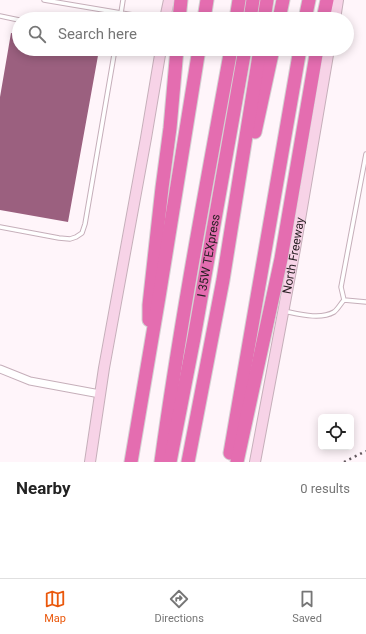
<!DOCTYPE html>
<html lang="en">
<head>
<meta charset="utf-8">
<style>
  body { margin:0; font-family:Roboto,sans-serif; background:#f2f2f2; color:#222 }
  .controls { position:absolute; right:12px; bottom:12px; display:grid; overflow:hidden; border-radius:6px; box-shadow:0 2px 10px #0003 }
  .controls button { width:36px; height:36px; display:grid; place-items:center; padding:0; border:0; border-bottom:1px solid #e0e0e0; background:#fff; color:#222; font:20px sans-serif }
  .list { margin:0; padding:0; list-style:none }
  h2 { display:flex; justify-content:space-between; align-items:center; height:52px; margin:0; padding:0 16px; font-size:17px }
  h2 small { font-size:13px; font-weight:400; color:#767676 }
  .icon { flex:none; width:22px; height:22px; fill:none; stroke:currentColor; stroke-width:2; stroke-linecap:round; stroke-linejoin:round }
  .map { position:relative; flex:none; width:366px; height:462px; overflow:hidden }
  .search { position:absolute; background:#fff; box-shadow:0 2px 10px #0003; left:12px; right:12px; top:12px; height:44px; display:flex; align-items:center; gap:10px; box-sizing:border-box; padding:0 14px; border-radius:22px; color:#767676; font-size:15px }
  .sheet { height:116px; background:#fff }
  nav { display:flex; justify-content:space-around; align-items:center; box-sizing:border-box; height:56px; border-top:1px solid #e0e0e0; background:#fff; font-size:11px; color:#767676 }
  nav a { display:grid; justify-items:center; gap:2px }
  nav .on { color:#ea580c }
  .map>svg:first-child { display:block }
</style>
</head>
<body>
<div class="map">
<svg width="366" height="462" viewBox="0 0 366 462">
  <rect width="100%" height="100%" fill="#fff5fa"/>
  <path fill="#9b607f" d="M11,33L19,34V49L99,50L68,222L0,210V97Z"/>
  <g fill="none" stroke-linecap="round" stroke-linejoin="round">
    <defs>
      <path id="lane" d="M44,0L121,13L120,19
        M123,0L121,13L158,19
        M0,16L19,20
        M366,154L341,287L344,300L366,302
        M0,227L59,238L70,239L76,237L82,233L85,224L115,49
        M284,311C299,314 320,320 334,312C338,309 341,303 344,300"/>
      <path id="street" d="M0,369L30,381L100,394"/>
      <g id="secondary">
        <path d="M165,19L169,0"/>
        <path d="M335,19L338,0"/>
        <path d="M90,462L104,368L146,138L161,49"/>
        <path id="s1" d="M255,462L295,249L329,49"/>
      </g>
      <g id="highway">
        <path d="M179,19L181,0"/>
        <path d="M204,19L207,0"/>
        <path d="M236,19L239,0"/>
        <path d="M250,19L253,0"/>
        <path d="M264,19L267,0"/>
        <path d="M279,19L283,0"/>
        <path d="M305,19L309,0"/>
        <path d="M323,19L327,0"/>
        <path d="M255,132L273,49"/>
        <path d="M149,320V305L162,188L170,128L177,49"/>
        <path d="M230,453L300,49"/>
        <path d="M131,462L159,297L199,49"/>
        <path d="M161,462C180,324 206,186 231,49"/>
        <path id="s2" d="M170,462L194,338L245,49"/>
        <path d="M188,462L223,280L260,49"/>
        <path d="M237,462L281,259L317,49"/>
      </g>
    </defs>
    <use href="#lane" stroke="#c6afba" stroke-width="5.5"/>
    <use href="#street" stroke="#c6afba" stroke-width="9"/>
    <use href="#secondary" stroke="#c6afba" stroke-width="12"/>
    <use href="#highway" stroke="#d4d2d3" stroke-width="15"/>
    <use href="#lane" stroke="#fff" stroke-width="3.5"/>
    <use href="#street" stroke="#fff" stroke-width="7"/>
    <use href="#secondary" stroke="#f7d3e7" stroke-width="10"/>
    <use href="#highway" stroke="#e46db0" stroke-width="13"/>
    <path stroke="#62585d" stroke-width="2.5" stroke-dasharray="2 4" stroke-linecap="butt" d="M344,462L366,451"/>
  </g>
  <g text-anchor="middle" stroke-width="3" stroke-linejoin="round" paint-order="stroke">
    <g font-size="12" fill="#292024" stroke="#fff5fa">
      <text dy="4" stroke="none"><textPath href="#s2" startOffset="210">I 35W TEXpress</textPath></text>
      <text dy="4" stroke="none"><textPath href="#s1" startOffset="210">North Freeway</textPath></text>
    </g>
  </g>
</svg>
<div class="controls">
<button><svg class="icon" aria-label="locate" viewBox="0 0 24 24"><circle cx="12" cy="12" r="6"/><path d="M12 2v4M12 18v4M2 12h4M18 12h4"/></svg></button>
</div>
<div class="search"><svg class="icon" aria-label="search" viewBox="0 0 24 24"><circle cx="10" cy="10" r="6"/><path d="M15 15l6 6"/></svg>Search here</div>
</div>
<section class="sheet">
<h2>Nearby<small>0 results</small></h2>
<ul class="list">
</ul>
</section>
<nav>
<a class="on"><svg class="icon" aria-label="map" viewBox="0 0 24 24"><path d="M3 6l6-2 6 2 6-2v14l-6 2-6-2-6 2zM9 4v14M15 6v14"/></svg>Map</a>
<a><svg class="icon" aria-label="directions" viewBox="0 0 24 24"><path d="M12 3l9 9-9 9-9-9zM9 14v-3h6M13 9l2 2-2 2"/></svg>Directions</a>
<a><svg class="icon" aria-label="saved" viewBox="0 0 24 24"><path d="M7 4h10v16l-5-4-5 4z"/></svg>Saved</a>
</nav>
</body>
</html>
